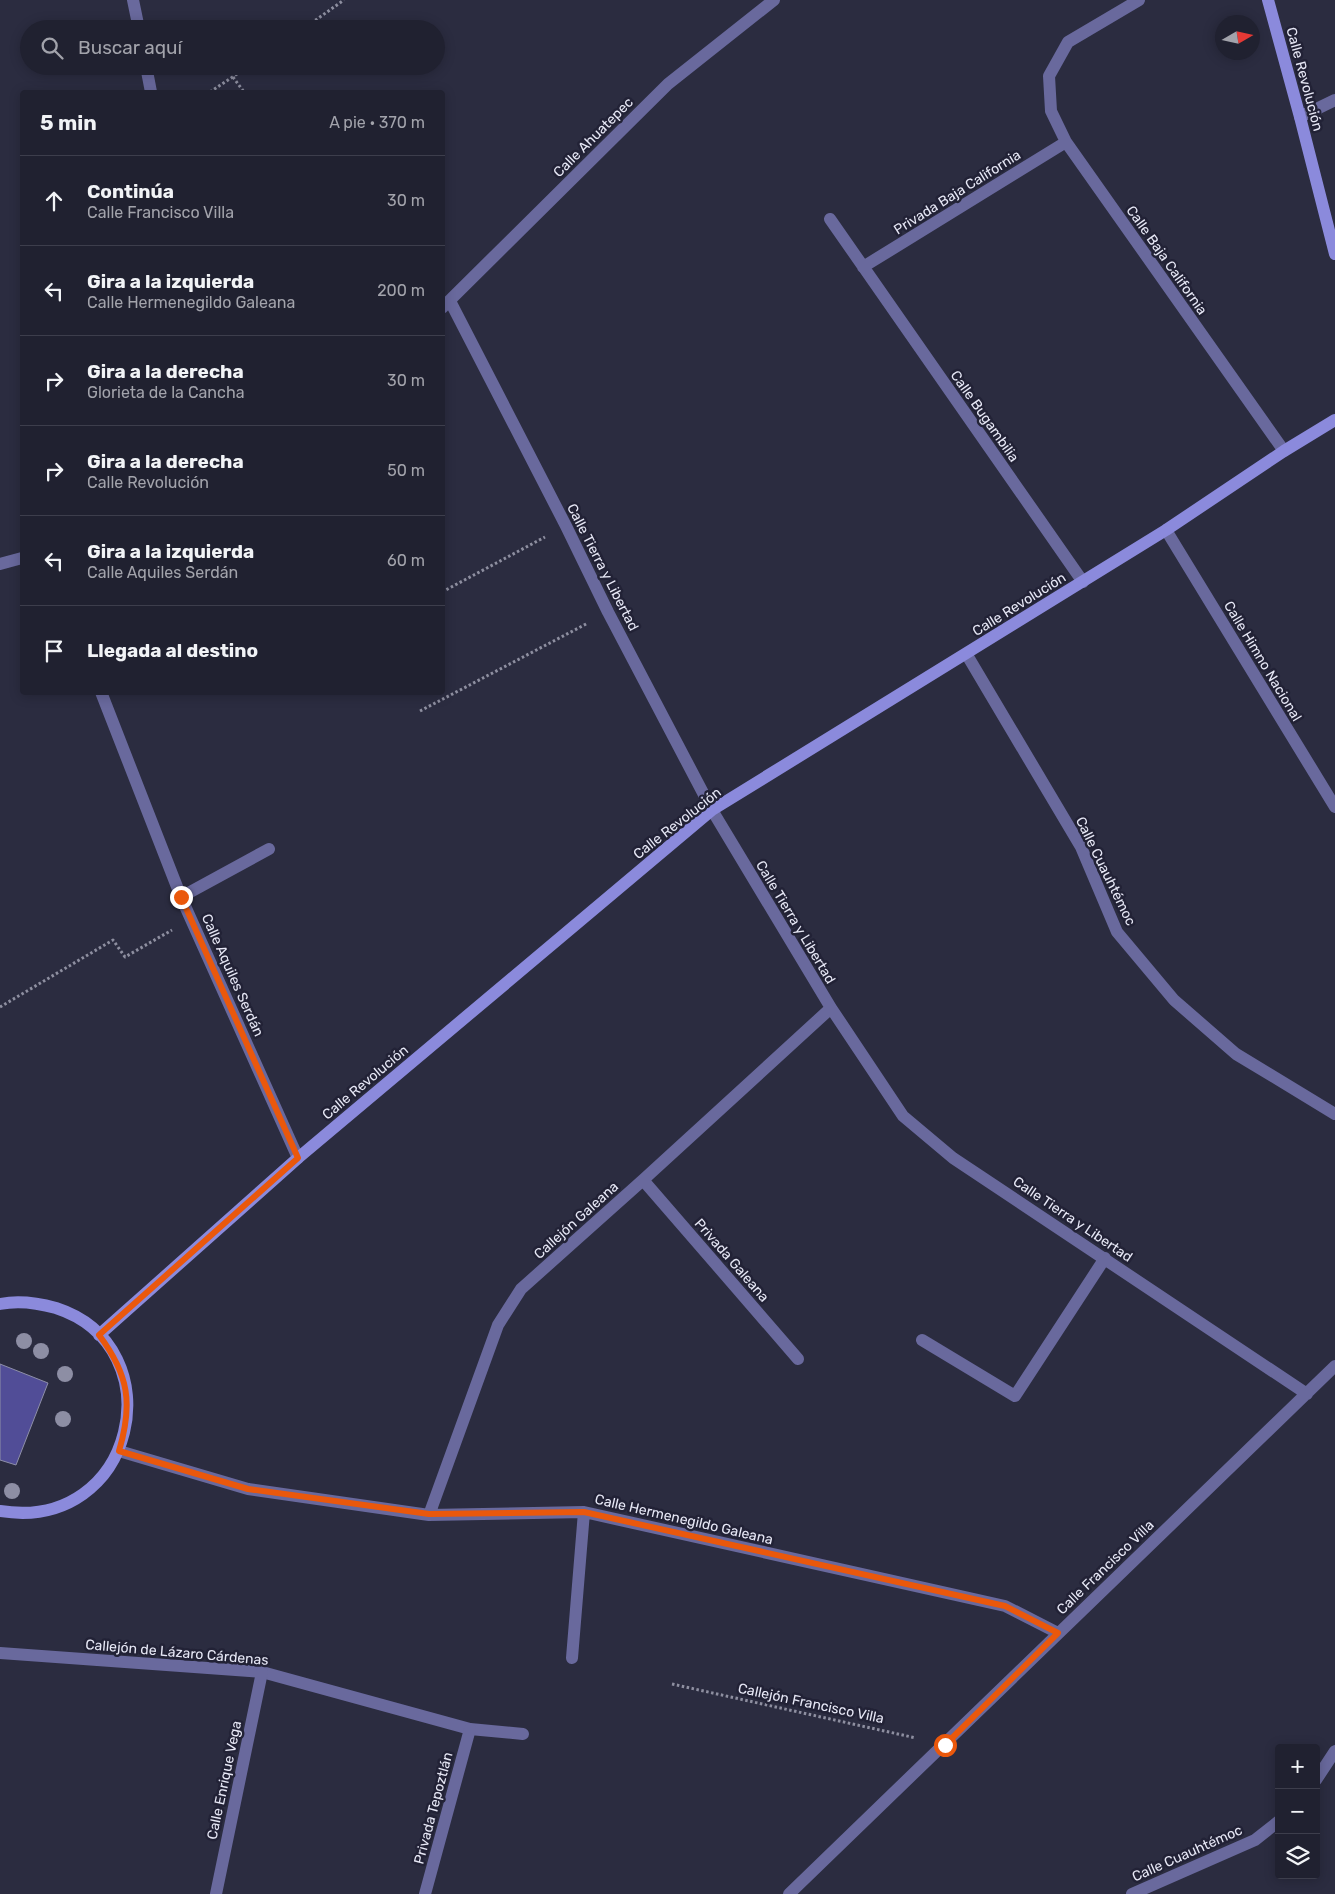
<!DOCTYPE html>
<html lang="es">
<head>
<meta charset="utf-8">
<style>
  body { margin:0; font-family:Rubik,sans-serif; background:#2d2e3c; color:#f1f3f6 }
  .controls { position:absolute; right:15px; bottom:15px; display:grid; overflow:hidden; border-radius:5px; box-shadow:0 2px 12px #0003 }
  .controls button { width:45px; height:45px; display:grid; place-items:center; padding:0; border:0; border-bottom:1px solid #3d3e4c; background:#202130; color:#f1f3f6; font:25px sans-serif }
  .compass { position:absolute; left:1215px; top:15px; width:45px; height:45px; border-radius:50%; background:#202130; box-shadow:0 2px 12px #0003; rotate:81deg }
  .stop { position:absolute; width:15px; height:15px; margin:-11px; border:4px solid #ea580c; border-radius:50%; background:#fff }
  .stop.end { background:#ea580c; border-color:#fff; box-shadow:0 1px 5px #0008 }
  .list { margin:0; padding:0; list-style:none }
  h2 { display:flex; justify-content:space-between; align-items:center; height:65px; margin:0; padding:0 20px; font-size:21px }
  h2 small { font-size:16px; font-weight:400; color:#a2a3ab }
  .list li { display:grid; grid-template-columns:32px 1fr auto; gap:15px; align-items:center; box-sizing:border-box; height:90px; padding:0 20px; border-top:1px solid #3d3e4c }
  .list b { display:block; font-size:19px; white-space:nowrap }
  .list p { margin:0; font-size:16px; white-space:nowrap; color:#a2a3ab }
  .list em { font-size:16px; font-style:normal; color:#a2a3ab }
  .icon { flex:none; width:28px; height:28px; fill:none; stroke:currentColor; stroke-width:2; stroke-linecap:round; stroke-linejoin:round }
  .map { position:relative; flex:none; width:1335px; height:1894px; overflow:hidden }
  .search { position:absolute; background:#202130; box-shadow:0 2px 12px #0003; left:20px; top:20px; width:425px; height:55px; display:flex; align-items:center; gap:12px; box-sizing:border-box; padding:0 18px; border-radius:28px; color:#a2a3ab; font-size:19px }
  .panel { position:absolute; background:#202130; box-shadow:0 2px 12px #0003; left:20px; top:90px; width:425px; height:605px; border-radius:5px }
  .map>svg:first-child { display:block }
</style>
</head>
<body>
<div class="map">
<svg width="1335" height="1894" viewBox="0 0 1335 1894">
  <rect width="100%" height="100%" fill="#2b2c40"/>
  <path fill="#514d97" stroke="#8e8fa8" d="M0,1364L48,1383L16,1465L0,1460Z"/>
  <g fill="none" stroke-linecap="round" stroke-linejoin="round">
    <path stroke="#8e8fa0" stroke-width="3" stroke-dasharray="2.5 2.5" stroke-linecap="butt" d="M303,29L344,0
      M233,77L244,92
      M210,92L249,66
      M442,592L545,537
      M420,711L588,623
      M0,1007L113,940L125,957L172,930
      M672,1684L916,1738"/>
    <path stroke="#69699d" stroke-width="12" d="M0,1653L262,1672L470,1729L523,1734"/>
    <path stroke="#69699d" stroke-width="12" d="M133,0L139,29
      M1139,0L1068,42L1049,76L1051,111L1066,142L1284,451
      M146,66L151,92
      M1300,117L1335,100
      M830,219L1083,582
      M863,267L1066,142
      M450,301L566,526L608,612L712,810L831,1008L903,1116L953,1158L1307,1394
      M442,308L668,84L774,0
      M1166,530L1335,807
      M0,564L22,558
      M967,655L1081,847L1117,932L1174,1000L1236,1054L1335,1114
      M101,692L181,897L298,1158
      M181,897L269,849
      M643,1180L798,1359
      M922,1340L1015,1396L1105,1258
      M119,1451L248,1489L429,1515L584,1512L1005,1606L1058,1633
      M429,1515L498,1325L521,1289L643,1180L831,1008
      M572,1658L584,1512
      M1316,1780L1335,1751
      M216,1894L262,1672
      M425,1894L470,1729
      M789,1894L1335,1366
      M1132,1894L1255,1840L1279,1821"/>
    <path stroke="#8b8adc" stroke-width="12" d="M1268,0L1300,117L1335,254
      M0,1304C19,1300 38,1303 56,1308C176,1347 136,1533 0,1511
      M99,1335L298,1158L712,810L1166,530L1284,451L1335,420"/>
  </g>
  <g fill="#8d8ea4">
    <circle cx="24" cy="1341" r="8"/>
    <circle cx="41" cy="1351" r="8"/>
    <circle cx="65" cy="1374" r="8"/>
    <circle cx="63" cy="1419" r="8"/>
    <circle cx="12" cy="1491" r="8"/>
  </g>
  <g fill="none" stroke-linecap="round" stroke-linejoin="round">
    <path stroke="#ea580c" stroke-width="6" d="M181,897L298,1158L99,1335C129,1375 133,1404 119,1451L248,1489L429,1514L584,1512L1005,1606L1058,1633L945,1745"/>
  </g>
  <g text-anchor="middle" stroke-width="5" stroke-linejoin="round" paint-order="stroke">
    <g font-size="14" fill="#e7e8f6" stroke="#222236">
      <text transform="translate(1305 79) rotate(75)" y="5">Calle Revolución</text>
      <text transform="translate(593 137) rotate(-45)" y="5">Calle Ahuatepec</text>
      <text transform="translate(957 192) rotate(-32)" y="5">Privada Baja California</text>
      <text transform="translate(1167 260) rotate(55)" y="5">Calle Baja California</text>
      <text transform="translate(985 416) rotate(55)" y="5">Calle Bugambilia</text>
      <text transform="translate(603 567) rotate(63)" y="5">Calle Tierra y Libertad</text>
      <text transform="translate(1019 604) rotate(-32)" y="5">Calle Revolución</text>
      <text transform="translate(1263 661) rotate(59)" y="5">Calle Himno Nacional</text>
      <text transform="translate(677 823) rotate(-38)" y="5">Calle Revolución</text>
      <text transform="translate(1106 871) rotate(64)" y="5">Calle Cuauhtémoc</text>
      <text transform="translate(796 922) rotate(59)" y="5">Calle Tierra y Libertad</text>
      <text transform="translate(233 975) rotate(66)" y="5">Calle Aquiles Serdán</text>
      <text transform="translate(365 1082) rotate(-40)" y="5">Calle Revolución</text>
      <text transform="translate(1073 1219) rotate(34)" y="5">Calle Tierra y Libertad</text>
      <text transform="translate(576 1220) rotate(-42)" y="5">Callejón Galeana</text>
      <text transform="translate(732 1260) rotate(49)" y="5">Privada Galeana</text>
      <text transform="translate(684 1519) rotate(13)" y="5">Calle Hermenegildo Galeana</text>
      <text transform="translate(1105 1567) rotate(-44)" y="5">Calle Francisco Villa</text>
      <text transform="translate(177 1652) rotate(5)" y="5">Callejón de Lázaro Cárdenas</text>
      <text transform="translate(811 1703) rotate(12)" y="5">Callejón Francisco Villa</text>
      <text transform="translate(224 1780) rotate(-78)" y="5">Calle Enrique Vega</text>
      <text transform="translate(433 1808) rotate(-75)" y="5">Privada Tepoztlán</text>
      <text transform="translate(1187 1853) rotate(-24)" y="5">Calle Cuauhtémoc</text>
    </g>
  </g>
</svg>
<div class="controls">
<button>+</button>
<button>−</button>
<button><svg class="icon" aria-label="layers" viewBox="0 0 24 24"><path d="M12 4l9 5-9 5-9-5zM3 14l9 5 9-5"/></svg></button>
</div>
<svg class="compass" viewBox="-18 -18 36 36"><path d="M0-13l5 13h-10z" fill="#e53935"/><path d="M0 13l5-13h-10z" fill="#a2a3ab"/></svg>
<div class="stop" style="left:945px;top:1745px"></div>
<div class="stop end" style="left:181px;top:897px"></div>
<div class="search"><svg class="icon" aria-label="search" viewBox="0 0 24 24"><circle cx="10" cy="10" r="6"/><path d="M15 15l6 6"/></svg>Buscar aquí</div>
<section class="panel">
<h2>5 min<small>A pie · 370 m</small></h2>
<ul class="list">
<li><svg class="icon" aria-label="ahead" viewBox="0 0 24 24"><path d="M12 20V5M6 11l6-6 6 6"/></svg><div><b>Continúa</b><p>Calle Francisco Villa</p></div><em>30 m</em></li>
<li><svg class="icon" aria-label="left" viewBox="0 0 24 24"><path d="M17 20v-9H6M10 6l-5 5 5 5"/></svg><div><b>Gira a la izquierda</b><p>Calle Hermenegildo Galeana</p></div><em>200 m</em></li>
<li><svg class="icon" aria-label="right" viewBox="0 0 24 24"><path d="M7 20v-9h11M14 6l5 5-5 5"/></svg><div><b>Gira a la derecha</b><p>Glorieta de la Cancha</p></div><em>30 m</em></li>
<li><svg class="icon" aria-label="right" viewBox="0 0 24 24"><path d="M7 20v-9h11M14 6l5 5-5 5"/></svg><div><b>Gira a la derecha</b><p>Calle Revolución</p></div><em>50 m</em></li>
<li><svg class="icon" aria-label="left" viewBox="0 0 24 24"><path d="M17 20v-9H6M10 6l-5 5 5 5"/></svg><div><b>Gira a la izquierda</b><p>Calle Aquiles Serdán</p></div><em>60 m</em></li>
<li><svg class="icon" aria-label="arrive" viewBox="0 0 24 24"><path d="M6 21V4h12l-3 4 3 4H6"/></svg><div><b>Llegada al destino</b></div></li>
</ul>
</section>
</div>
</body>
</html>
